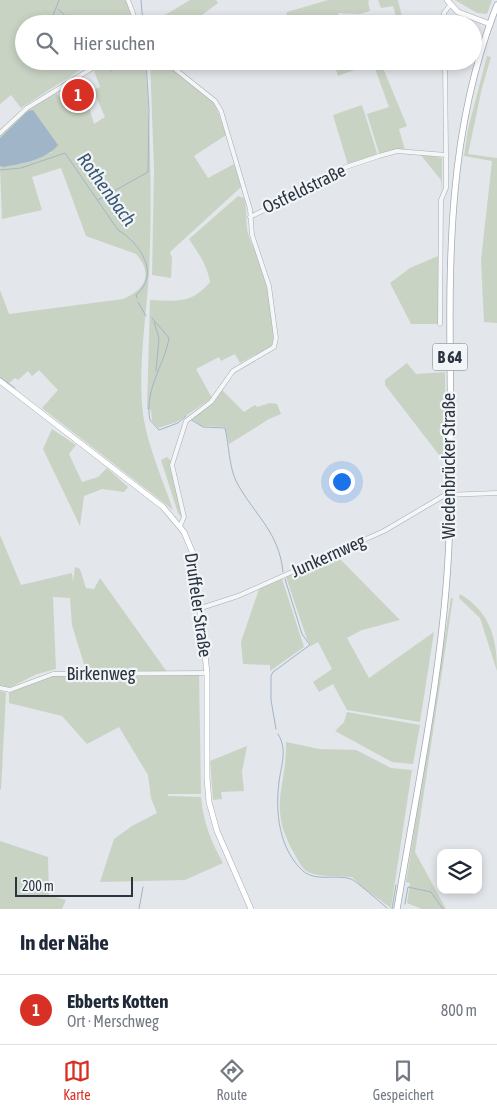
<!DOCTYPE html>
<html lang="de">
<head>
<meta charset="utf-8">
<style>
  body { margin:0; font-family:"Asap Condensed",sans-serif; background:#f2f2f3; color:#1f2937 }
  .controls { position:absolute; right:15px; bottom:15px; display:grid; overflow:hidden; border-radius:10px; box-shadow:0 2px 8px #0003 }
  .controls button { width:45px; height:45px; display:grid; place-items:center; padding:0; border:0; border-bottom:1px solid #e0e1e3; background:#fff; color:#1f2937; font:25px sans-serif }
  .scale { position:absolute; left:15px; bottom:12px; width:118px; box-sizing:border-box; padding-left:5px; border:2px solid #2c3441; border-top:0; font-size:14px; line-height:18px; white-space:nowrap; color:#2c3441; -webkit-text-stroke:4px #f2f5f7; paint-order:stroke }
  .you { position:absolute; left:341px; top:481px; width:18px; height:18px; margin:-12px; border:4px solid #fff; border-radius:50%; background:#1a73e8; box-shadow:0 0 0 8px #1a73e833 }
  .badge { display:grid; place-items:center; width:32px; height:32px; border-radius:50%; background:#d93025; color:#fff; font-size:16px; font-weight:700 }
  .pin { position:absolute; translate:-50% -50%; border:2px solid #fff; box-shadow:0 1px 5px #0006 }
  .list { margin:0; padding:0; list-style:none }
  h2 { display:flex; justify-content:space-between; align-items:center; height:65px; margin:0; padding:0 20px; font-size:21px }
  h2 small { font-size:16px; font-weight:400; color:#747a83 }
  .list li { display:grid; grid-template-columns:32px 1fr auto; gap:15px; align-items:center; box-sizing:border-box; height:70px; padding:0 20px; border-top:1px solid #e0e1e3 }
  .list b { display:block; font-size:19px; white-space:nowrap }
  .list p { margin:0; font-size:16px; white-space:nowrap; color:#747a83 }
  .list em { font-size:16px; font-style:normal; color:#747a83 }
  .icon { flex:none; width:28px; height:28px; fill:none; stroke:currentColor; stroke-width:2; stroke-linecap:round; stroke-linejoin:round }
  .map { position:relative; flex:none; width:497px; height:909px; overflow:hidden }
  .search { position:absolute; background:#fff; box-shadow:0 2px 8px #0003; left:15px; right:15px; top:15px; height:55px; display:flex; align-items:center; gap:12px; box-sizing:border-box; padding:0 18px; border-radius:28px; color:#747a83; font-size:19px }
  .sheet { height:135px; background:#fff }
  nav { display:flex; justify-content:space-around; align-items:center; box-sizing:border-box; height:70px; border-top:1px solid #e0e1e3; background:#fff; font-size:14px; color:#747a83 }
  nav a { display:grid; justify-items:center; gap:2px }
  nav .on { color:#d93025 }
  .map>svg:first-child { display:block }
</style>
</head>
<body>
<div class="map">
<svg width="497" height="909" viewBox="0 0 497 909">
  <rect width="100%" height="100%" fill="#e3e6ea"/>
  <path fill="#c9d3c4" d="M0,0H126L135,24H24V61H94L21,108L11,95L0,104Z
    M190,0H216L218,3L202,15L209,24H150Z
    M328,0H370L368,1L370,11L360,14L338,13L341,24H285L287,12Z
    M378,0H398L403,21L397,20L393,6L381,8Z
    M455,0H492L487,14L477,13Z
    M487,56L491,57L482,88L468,154L497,158V323L484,322L481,260L492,161L464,156L468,129Z
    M107,61H110L111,70V61H145C151,129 152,205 149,273C146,317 139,362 142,405C145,441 162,477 173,510L42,408L58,390L39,370L32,376L28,371L18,380L15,378L9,383L0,376V290L9,314L123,299C145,290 154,274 136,254L86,236L61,168L32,177L42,210L2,219L0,166L3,167L24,163L52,152L6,133L0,138V135L29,109L57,93L69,111L87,101L94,124L105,117L93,90L100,87L94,70Z
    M150,61H162L215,103L226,135L194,156L208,178L234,164L241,187L170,252L172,258L171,278L152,275L154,169Z
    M333,61H396L383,68L407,126L399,129L405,150L379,153L367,114L389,107L373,63L338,76Z
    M362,105L377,153L376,156L348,165L333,115Z
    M420,154L442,158V193L441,180Z
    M238,196L244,198C247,209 246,218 247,229C249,241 257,253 261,265C266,281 277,331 272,346L240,363L235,354L221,361L219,357L196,369L212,398L177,422L158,428L152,421L151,410L147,409L150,300C177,301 192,304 210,282C207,265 199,254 189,239Z
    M438,256L439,324H411L390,283L410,268Z
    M407,363L416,374L445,372L446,460H443L385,385V380Z
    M221,389L244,412L255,405L257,407L270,403L277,404L281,414L269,419L229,444L225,427L202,426L190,418L205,408Z
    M52,429L76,445L69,454L82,482L98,477L107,468L128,487L124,492L102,489L84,496L80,526L43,449Z
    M167,457L171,461C169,480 185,501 181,517L178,513L161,460Z
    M0,535L21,585L72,573L73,582L75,567L80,569L86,588L94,589L100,578L167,672L86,671L72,625L70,598L53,597L56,669L37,674L7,689L0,686Z
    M337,556L400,620L362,630L347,638L369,678L434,632L420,722L347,710L333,684L319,692L313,682L332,669L318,642L311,646L307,639L286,577Z
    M282,579L304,647L270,671V665L243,664L241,642L259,589Z
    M460,594C490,612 497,638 497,671L480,618L459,598Z
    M451,598H453L415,852L446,909H422L407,903L410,883L406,882Z
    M199,674L201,794H168V796L201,797C203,821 211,842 223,863L185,880L100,882L114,839L132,826L157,813L151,798L148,775L119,727L87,744L62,716L9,703V693L53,675L83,677Z
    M0,691L6,693L1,790L0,789Z
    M347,712L420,725L413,764L392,762L335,731L344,722Z
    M286,742L319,749L356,750L391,768L412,770L391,908L362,887L352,877C339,876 322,877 310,873C302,870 298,860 294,853C267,806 287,788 286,742Z
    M247,746L242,772L244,791L221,792L222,799L213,800L210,761Z
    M0,841L48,857L49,895L66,900L62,909H0Z"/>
  <path fill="#a0b5c7" d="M33,110L58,145C46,160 20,164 3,167L0,166V138L28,111Z"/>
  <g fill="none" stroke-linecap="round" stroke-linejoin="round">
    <path stroke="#a0b5c7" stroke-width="1" d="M141,0L143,23
      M58,9L74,24
      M52,18L59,0
      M110,61L111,71
      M0,170L21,168L65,153L118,230C140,243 161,274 136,295L137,298
      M98,200L148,172L149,110L146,61
      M138,302L146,316
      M152,318L169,338C164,366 144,390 150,420L159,430L178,423L186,416
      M154,322L159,338L156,371
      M0,377L15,388
      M190,419L203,427L225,428C229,445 229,466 236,481C254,515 279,531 283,572
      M276,729L271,700V676L273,672L310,645L302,634L285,579
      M278,734C288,750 281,765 279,782C275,812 279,849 303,871C316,882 336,874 351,879C355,880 381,903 387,908
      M405,904L408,887L431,892L443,909
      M139,909L143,887
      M392,909L396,885"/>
    <defs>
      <path id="street" d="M128,0L137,24
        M444,24V13L450,5
        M165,61L215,101L221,111L250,209L252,235L269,286L276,338L274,347L233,371L211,402L186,421L172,465L184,517L180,526
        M0,133L27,108L104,61
        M250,217L308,189L343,168L379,156L397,151L446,155L445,61
        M440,324L441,200L446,188V155
        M201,608L238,596L384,531L445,495L497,493
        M0,688L10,690L53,674L207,673"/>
      <path id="secondary" d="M447,0L458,12L490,24
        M0,381L163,507L184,532L194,556L207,673V778L209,802L217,831L251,909"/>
      <path id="primary" d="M397,909C417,787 444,664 449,541C458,359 428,179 497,5"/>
    </defs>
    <use href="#street" stroke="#a8adb4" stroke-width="5"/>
    <use href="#secondary" stroke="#a8adb4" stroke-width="6"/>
    <use href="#primary" stroke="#a3abb5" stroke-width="7"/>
    <use href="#street" stroke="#f5f6f8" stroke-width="4"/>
    <use href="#secondary" stroke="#fff" stroke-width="5"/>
    <use href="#primary" stroke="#fff" stroke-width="5.5"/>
  </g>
  <g text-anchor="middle" stroke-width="4.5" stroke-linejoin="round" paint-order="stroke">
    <rect fill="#f2f5f7" stroke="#676e78" stroke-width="1" x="432.5" y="343.5" width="35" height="27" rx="4"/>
    <g font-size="16" font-weight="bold" fill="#2c3441">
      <text x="450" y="363">B 64</text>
    </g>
    <g font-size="18" fill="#2c3441" stroke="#f2f5f7">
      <text transform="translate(304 189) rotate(-26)" y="6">Ostfeldstraße</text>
      <text transform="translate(449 466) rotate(-90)" y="6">Wiedenbrücker Straße</text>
      <text transform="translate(328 556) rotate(-24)" y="6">Junkernweg</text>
      <text transform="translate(198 605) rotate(82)" y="6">Druffeler Straße</text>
      <text x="101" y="680">Birkenweg</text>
    </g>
    <g font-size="19" font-style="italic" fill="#385572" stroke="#f2f5f7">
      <text transform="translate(107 189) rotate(54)" y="7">Rothenbach</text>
    </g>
  </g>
</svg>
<div class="controls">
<button><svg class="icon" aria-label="layers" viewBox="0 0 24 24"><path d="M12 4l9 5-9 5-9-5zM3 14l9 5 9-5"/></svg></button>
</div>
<div class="scale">200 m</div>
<div class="you"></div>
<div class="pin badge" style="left:78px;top:95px">1</div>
<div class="search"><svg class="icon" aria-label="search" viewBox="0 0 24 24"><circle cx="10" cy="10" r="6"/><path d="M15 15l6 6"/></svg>Hier suchen</div>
</div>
<section class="sheet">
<h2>In der Nähe<small></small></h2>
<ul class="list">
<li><span class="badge">1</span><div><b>Ebberts Kotten</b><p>Ort · Merschweg</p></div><em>800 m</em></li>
</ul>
</section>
<nav>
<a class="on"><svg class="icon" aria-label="map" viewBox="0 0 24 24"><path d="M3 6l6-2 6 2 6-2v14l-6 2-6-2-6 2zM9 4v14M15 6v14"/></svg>Karte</a>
<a><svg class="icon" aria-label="directions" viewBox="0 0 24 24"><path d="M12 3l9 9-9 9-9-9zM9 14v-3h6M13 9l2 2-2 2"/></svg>Route</a>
<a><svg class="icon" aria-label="saved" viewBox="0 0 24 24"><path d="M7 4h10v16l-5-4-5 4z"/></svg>Gespeichert</a>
</nav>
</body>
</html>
